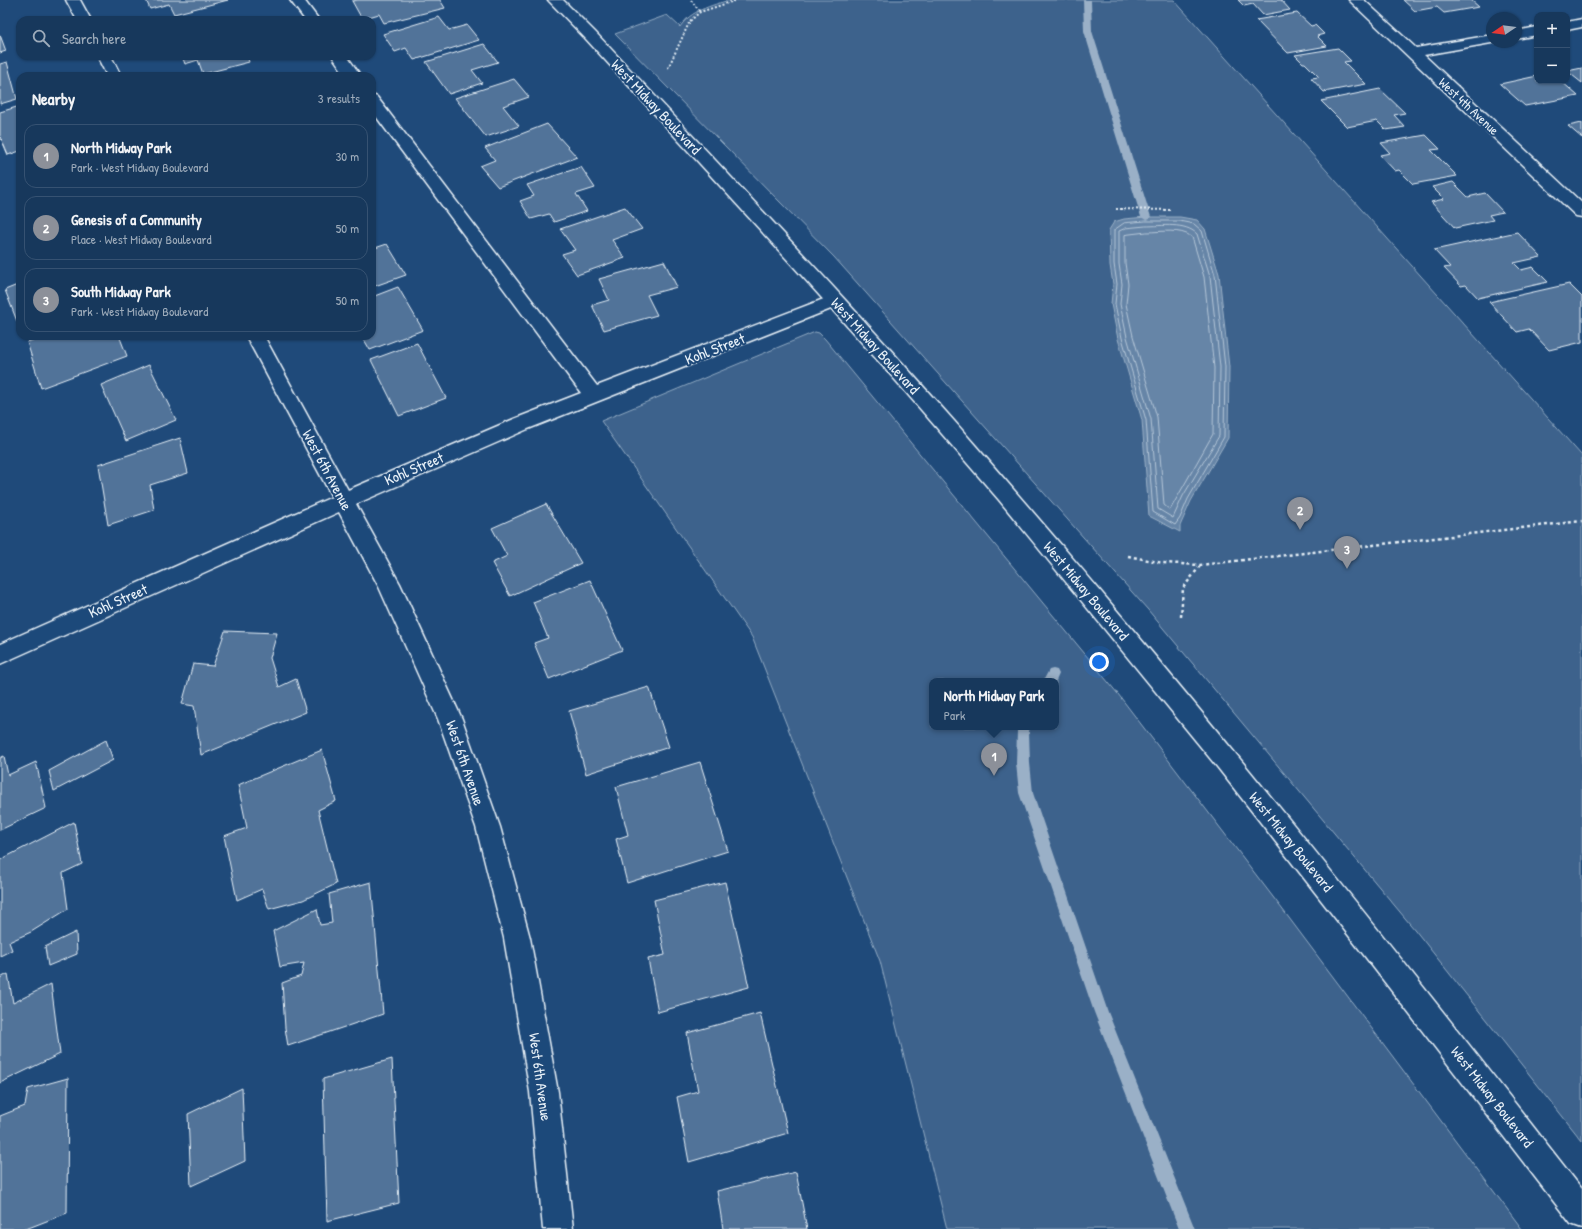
<!DOCTYPE html>
<html lang="en">
<head>
<meta charset="utf-8">
<style>
  body { margin:0; font-family:"Patrick Hand",sans-serif; background:#203f62; color:#f1f3f6 }
  .controls { position:absolute; right:12px; top:12px; display:grid; overflow:hidden; border-radius:8px; box-shadow:0 1px 3px #0004 }
  .controls button { width:36px; height:36px; display:grid; place-items:center; padding:0; border:0; border-bottom:1px solid #365272; background:#17385c; color:#f1f3f6; font:20px sans-serif }
  .compass { position:absolute; left:1486px; top:12px; width:36px; height:36px; border-radius:50%; background:#17385c; box-shadow:0 1px 3px #0004; rotate:257deg }
  .you { position:absolute; left:1099px; top:662px; width:14px; height:14px; margin:-10px; border:3px solid #fff; border-radius:50%; background:#1a73e8; box-shadow:0 0 0 6px #1a73e833 }
  .badge { display:grid; place-items:center; width:26px; height:26px; border-radius:50%; background:#8c9099; color:#fff; font-size:13px; font-weight:700 }
  .pin { position:absolute; translate:-50% -33px; filter:drop-shadow(0 1px 2px #0008) }
  .pin::after { content:''; position:absolute; top:21px; width:14px; height:12px; background:inherit; clip-path:polygon(0 0,100% 0,50% 100%) }
  .popup { position:absolute; left:929px; top:678px; width:130px; height:52px; box-sizing:border-box; display:grid; place-content:center; border-radius:8px; background:#17385c; filter:drop-shadow(0 1px 3px #0005); font-size:13px; white-space:nowrap; color:#9eacbb }
  .popup b { font-size:15px; color:#f1f3f6 }
  .popup::after { content:''; position:absolute; left:50%; top:100%; margin-left:-8px; border:8px solid transparent; border-top-color:#17385c }
  .list { margin:0; padding:0; list-style:none }
  h2 { display:flex; justify-content:space-between; align-items:center; height:52px; margin:0; padding:0 16px; font-size:17px }
  h2 small { font-size:13px; font-weight:400; color:#9eacbb }
  .list li { display:grid; grid-template-columns:26px 1fr auto; gap:12px; align-items:center; box-sizing:border-box; height:64px; margin:0 8px 8px; padding:0 8px; border:1px solid #365272; border-radius:12px }
  .list b { display:block; font-size:15px; white-space:nowrap }
  .list p { margin:0; font-size:13px; white-space:nowrap; color:#9eacbb }
  .list em { font-size:13px; font-style:normal; color:#9eacbb }
  .icon { flex:none; width:22px; height:22px; fill:none; stroke:currentColor; stroke-width:2; stroke-linecap:round; stroke-linejoin:round }
  .map { position:relative; flex:none; width:1582px; height:1229px; overflow:hidden }
  .search { position:absolute; background:#17385c; box-shadow:0 1px 3px #0004; left:16px; top:16px; width:360px; height:44px; display:flex; align-items:center; gap:10px; box-sizing:border-box; padding:0 14px; border-radius:12px; color:#9eacbb; font-size:15px }
  .panel { position:absolute; background:#17385c; box-shadow:0 1px 3px #0004; left:16px; top:72px; width:360px; height:268px; border-radius:12px }
  .map>svg:first-child { display:block }
</style>
</head>
<body>
<div class="map">
<svg width="1582" height="1229" viewBox="0 0 1582 1229">
  <rect width="100%" height="100%" fill="#1f4a7a"/>
  <filter id="ink" filterUnits="userSpaceOnUse"><feTurbulence type="fractalNoise" baseFrequency=".025" numOctaves="2"/><feDisplacementMap in="SourceGraphic" scale="8" xChannelSelector="R" yChannelSelector="G"/><feConvolveMatrix kernelMatrix="1 2 1 2 8 2 1 2 1" color-interpolation-filters="sRGB"/></filter>
  <g filter="url(#ink)">
    <path fill="#3c628c" stroke="#92aac2" fill-rule="evenodd" d="M729,0H1174L1582,456V1141L1415,930L1148,610L834,257L615,34L667,15L680,27C691,10 711,6 729,0Z
      M815,332L819,333L825,339L1118,694L1289,918L1522,1229H947L880,961L752,637L601,421ZM932,681H1056V727H932Z"/>
    <path fill="#6685a7" stroke="#9ab0c7" d="M1146,217H1180L1197,220L1205,229L1219,274L1229,367L1228,438L1191,501L1180,526V532L1149,516L1142,420L1118,339L1111,304L1113,284L1110,265L1109,230L1114,222L1124,219Z"/>
    <g fill="none" stroke-linecap="round" stroke-linejoin="round">
      <path stroke="#b4c6d8" stroke-width="1" d="M1146,221H1179L1194,224L1202,231L1215,275L1225,367L1224,437L1188,499L1180,518L1175,525L1153,512L1146,420L1122,338L1115,304L1117,284L1114,264V230L1124,223Z
        M1146,226C1162,226 1185,222 1197,234L1210,276L1220,367L1219,436L1183,496L1173,518L1158,509L1151,419L1127,337L1120,304L1122,284L1119,264V231L1126,228Z
        M1147,232C1161,232 1180,228 1192,237L1204,277L1214,368L1213,434L1170,510L1164,505L1157,417L1133,336L1126,304L1128,284L1125,263V235Z"/>
      <path fill="#9ab0c7" fill-rule="evenodd" d="M1083,0H1091L1092,31L1151,217L1149,219L1146,220L1141,217L1084,31Z
        M1053,669L1057,670L1059,674L1056,681H1043L1049,670Z
        M1018,727H1031L1029,731L1030,763L1033,793L1108,1012L1195,1229H1179L1094,1012L1019,793L1016,763L1017,731Z"/>
    </g>
    <path fill="#517399" stroke="#e8f1f8" d="M146,0H228L174,14L169,4L150,9Z
      M358,0H440L445,8L384,23L379,14L362,19L352,1Z
      M1238,0H1281L1290,10L1263,15L1253,4L1244,6Z
      M1403,0H1471L1479,7L1444,13L1437,7L1415,11Z
      M1297,13L1311,26L1315,25L1324,34L1317,36L1327,46L1288,53L1256,20Z
      M439,17L449,30L467,25L479,40L414,60L406,48L395,52L383,34Z
      M0,35L6,51L0,53Z
      M484,44L498,62L472,70L482,83L449,94L426,62Z
      M1338,48L1351,61L1344,62L1366,84L1324,92L1311,78L1319,77L1305,63H1303L1295,55Z
      M182,56H247L249,62L203,74L198,60L185,64Z
      M7,62L17,99L0,104V64Z
      M1582,68V83L1567,71Z
      M1537,76V81H1561L1578,96L1525,106L1500,84Z
      M514,79L529,97L503,106L519,126L486,137L455,98Z
      M1380,89L1405,113L1394,115L1405,127L1386,130L1377,121L1347,127L1321,101Z
      M20,106V151L8,155L0,136V112Z
      M1582,123V138L1568,126Z
      M547,124L577,157L498,187L480,166L495,160L485,148Z
      M1426,135L1440,149L1431,150L1457,176L1413,184L1399,170L1395,171L1380,155L1390,153L1381,143Z
      M581,167L595,188L576,194L587,211L554,222L549,214L531,219L520,201L534,196L527,185Z
      M1453,182L1468,197L1485,193L1503,212L1489,215L1493,220L1455,228L1431,202L1444,199L1432,187Z
      M625,207L642,229L612,240L625,258L577,275L562,254L575,250L560,229Z
      M1517,232L1541,257L1514,263L1521,270L1533,267L1548,282L1478,298L1466,285L1461,286L1444,268L1450,267L1434,250Z
      M387,244L406,275L372,287V249Z
      M664,261L677,287L647,295L657,315L604,330L592,305L609,300L599,279Z
      M20,284V329L5,290Z
      M1569,284L1582,297V342L1549,350L1529,329L1517,332L1489,302Z
      M398,287L423,330L370,350L362,336H372V297Z
      M45,336H125L120,338L127,356L41,388L27,342Z
      M417,343L446,398L399,416L371,360Z
      M149,365L176,420L126,441L101,385Z
      M180,438L188,473L150,485L154,510L108,525L98,465Z
      M546,504L581,563L510,596L492,563L507,556L492,528Z
      M590,580L622,650L549,679L534,643L548,638L533,602Z
      M225,631L277,633L270,658L279,687L296,679L306,712L201,755L194,706L182,704L193,664L213,666Z
      M649,687L669,747L586,774L569,711Z
      M106,740L113,760L54,791L49,771Z
      M322,750L336,801L318,810L336,884L303,900L269,909L262,889L237,900L224,836L247,828L238,785Z
      M4,756L8,775L36,762L46,808L0,830V758Z
      M700,762L728,851L627,883L616,839L628,835L616,787Z
      M74,822L82,864L63,873L68,909L31,932L9,942L12,950L0,956V860Z
      M371,882L383,1014L288,1046L285,1028L282,983L301,976L304,963L280,967L273,931L317,909L320,925L332,923L329,894Z
      M725,882L749,987L658,1012L648,959L665,955L654,900Z
      M76,932L77,954L48,966L45,947Z
      M8,974L13,1003L51,984L60,1054L0,1083V978Z
      M760,1013L788,1133L689,1162L677,1097L698,1091L687,1033Z
      M392,1059L399,1203L327,1221L323,1079Z
      M68,1078L67,1213L26,1229H0V1116L25,1106L28,1089Z
      M242,1088L245,1161L191,1186L188,1114Z
      M796,1172L807,1229H723L717,1191Z"/>
    <g fill="none" stroke-linecap="round" stroke-linejoin="round">
      <defs>
        <path id="minor" d="M66,0H80L91,20H77Z
          M290,0H304L319,20H305Z
          M1349,0H1364L1416,48L1492,35V42H1497L1424,55L1582,203V217L1576,216Z
          M1582,19V27L1567,30V22Z
          M1537,27V35L1516,39V31Z
          M97,56H111L121,76H107Z
          M332,56H347L361,76H346Z
          M372,95L377,97L597,386L829,297L835,295L841,297L844,301L841,305L528,429L356,504L400,584L462,719L500,827L530,938L558,1092L573,1229H543L530,1092L504,938L476,827L438,719L379,587L339,512L0,664V644L332,497L246,336H264L348,490L514,419L581,393L372,111Z"/>
        <path id="major" d="M548,0H563L595,32C736,183 879,332 1013,489C1210,716 1397,952 1582,1189V1228L1571,1224L1360,950L1218,768L999,500L897,382L794,267L585,38Z"/>
      </defs>
      <use href="#minor" stroke="#e8f1f8" stroke-width="3"/>
      <use href="#major" stroke="#e8f1f8" stroke-width="3"/>
      <path stroke="#e8f1f8" stroke-width="2" stroke-dasharray="2 2" stroke-linecap="butt" d="M691,0L700,12
        M668,68L690,21L700,12L737,0
        M1116,209L1171,210"/>
      <path stroke="#e8f1f8" stroke-width="2.5" stroke-dasharray="3 3" stroke-linecap="butt" d="M1128,556L1163,563L1200,565L1582,521
        M1181,617L1183,588L1200,566"/>
      <use href="#minor" fill="#1f4a7a" fill-rule="evenodd"/>
      <use href="#major" fill="#1f4a7a" fill-rule="evenodd"/>
    </g>
  </g>
  <g text-anchor="middle" stroke-width="4" stroke-linejoin="round" paint-order="stroke">
    <g font-size="13" fill="#e8f1f8" stroke="#1f4a7a">
      <text transform="translate(1469 106) rotate(43)" y="5">West 4th Avenue</text>
    </g>
    <g font-size="15" fill="#e8f1f8" stroke="#1f4a7a">
      <text transform="translate(656 107) rotate(47)" y="5">West Midway Boulevard</text>
      <text transform="translate(875 346) rotate(48)" y="5">West Midway Boulevard</text>
      <text transform="translate(715 349) rotate(-21)" y="5">Kohl Street</text>
      <text transform="translate(414 469) rotate(-23)" y="5">Kohl Street</text>
      <text transform="translate(327 470) rotate(62)" y="5">West 6th Avenue</text>
      <text transform="translate(1086 591) rotate(50)" y="5">West Midway Boulevard</text>
      <text transform="translate(118 601) rotate(-24)" y="5">Kohl Street</text>
      <text transform="translate(465 763) rotate(71)" y="5">West 6th Avenue</text>
      <text transform="translate(1291 842) rotate(51)" y="5">West Midway Boulevard</text>
      <text transform="translate(540 1077) rotate(82)" y="5">West 6th Avenue</text>
      <text transform="translate(1492 1097) rotate(52)" y="5">West Midway Boulevard</text>
    </g>
  </g>
</svg>
<div class="controls">
<button>+</button>
<button>−</button>
</div>
<svg class="compass" viewBox="-18 -18 36 36"><path d="M0-13l5 13h-10z" fill="#e53935"/><path d="M0 13l5-13h-10z" fill="#9eacbb"/></svg>
<div class="you"></div>
<div class="pin badge" style="left:994px;top:776px">1</div>
<div class="popup"><b>North Midway Park</b>Park</div>
<div class="pin badge" style="left:1300px;top:530px">2</div>
<div class="pin badge" style="left:1347px;top:569px">3</div>
<div class="search"><svg class="icon" aria-label="search" viewBox="0 0 24 24"><circle cx="10" cy="10" r="6"/><path d="M15 15l6 6"/></svg>Search here</div>
<section class="panel">
<h2>Nearby<small>3 results</small></h2>
<ul class="list">
<li><span class="badge">1</span><div><b>North Midway Park</b><p>Park · West Midway Boulevard</p></div><em>30 m</em></li>
<li><span class="badge">2</span><div><b>Genesis of a Community</b><p>Place · West Midway Boulevard</p></div><em>50 m</em></li>
<li><span class="badge">3</span><div><b>South Midway Park</b><p>Park · West Midway Boulevard</p></div><em>50 m</em></li>
</ul>
</section>
</div>
</body>
</html>
